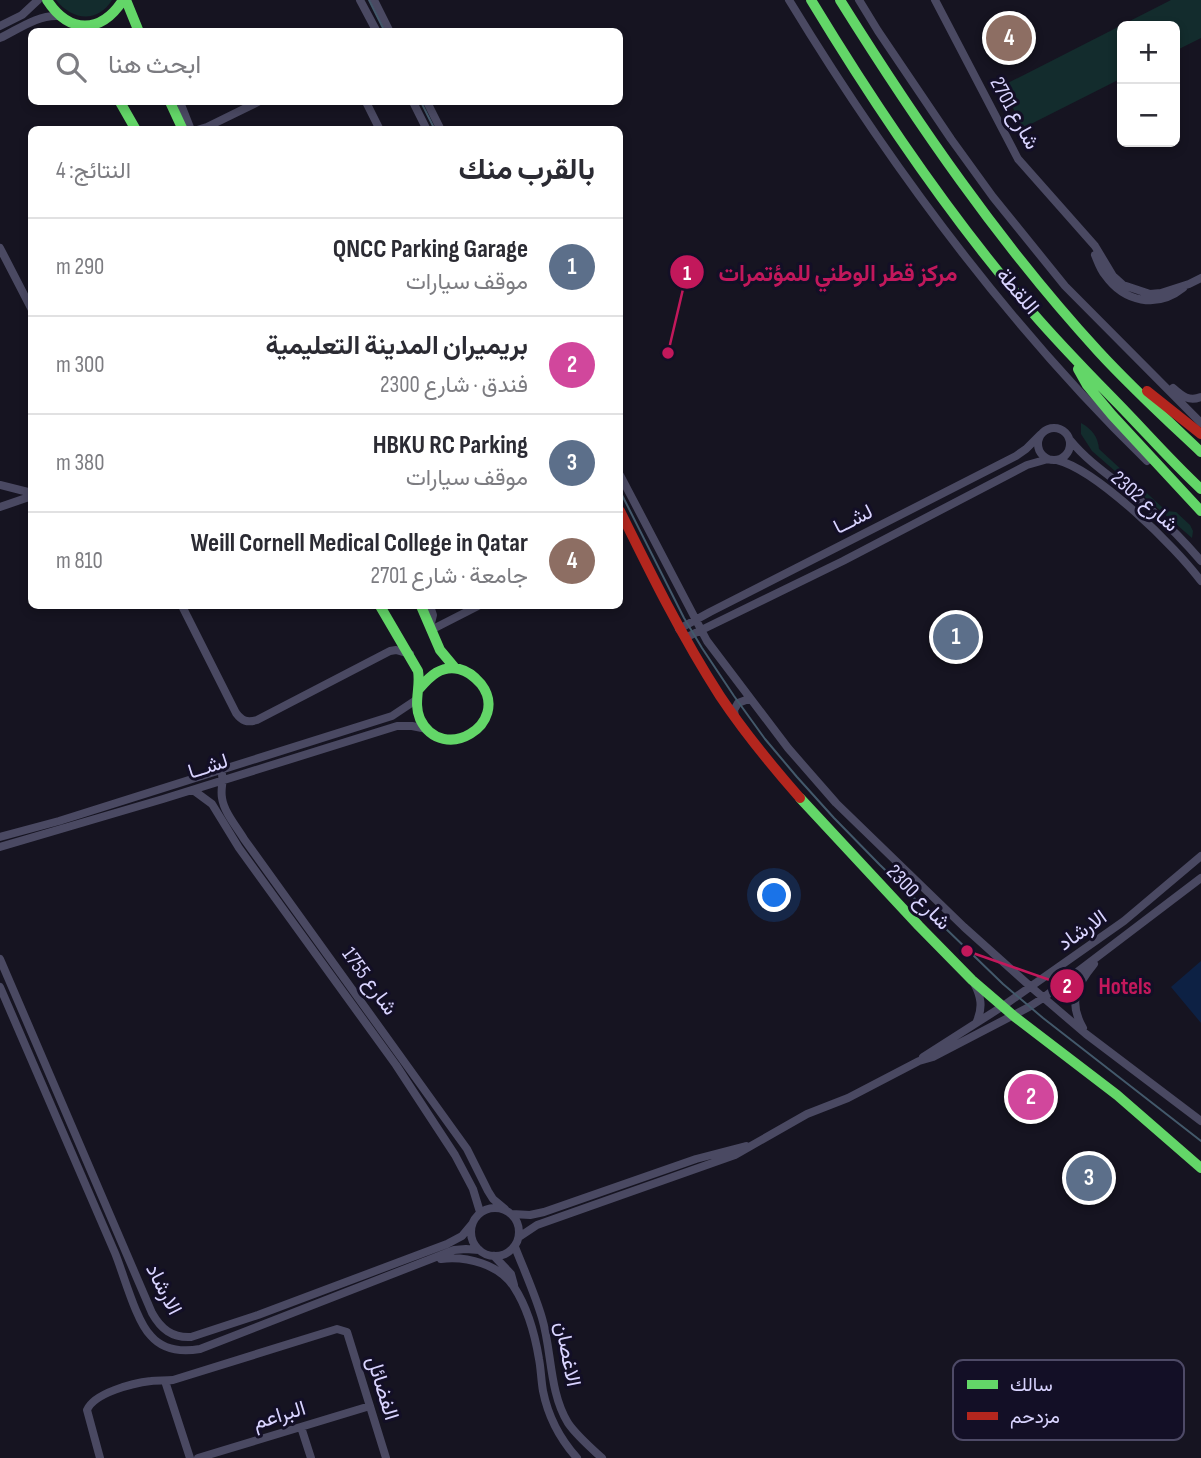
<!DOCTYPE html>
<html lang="ar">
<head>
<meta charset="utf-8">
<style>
  body { margin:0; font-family:"Sofia Sans Condensed",Vazirmatn,sans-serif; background:#f7f7f7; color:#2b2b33; direction:rtl }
  .controls { position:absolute; right:21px; top:21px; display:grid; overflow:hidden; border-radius:10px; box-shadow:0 4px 10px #0003 }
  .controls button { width:63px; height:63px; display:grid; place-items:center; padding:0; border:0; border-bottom:2px solid #e1e1e2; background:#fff; color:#2b2b33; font:35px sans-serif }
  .you { position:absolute; left:775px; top:896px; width:24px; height:24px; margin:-18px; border:5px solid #fff; border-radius:50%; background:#1a73e8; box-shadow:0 0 0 10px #1a73e833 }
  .badge { display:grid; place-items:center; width:46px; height:46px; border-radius:50%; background:#7c3aed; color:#fff; font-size:23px; font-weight:700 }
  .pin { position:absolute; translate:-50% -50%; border:4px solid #fff; box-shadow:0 2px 7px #0006 }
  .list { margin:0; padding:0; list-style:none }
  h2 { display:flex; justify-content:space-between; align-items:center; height:91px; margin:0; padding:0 28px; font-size:30px }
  h2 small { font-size:23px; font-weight:400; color:#7c7c81 }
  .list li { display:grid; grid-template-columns:46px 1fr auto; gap:21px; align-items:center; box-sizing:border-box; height:98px; padding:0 28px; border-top:2px solid #e1e1e2 }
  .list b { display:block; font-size:26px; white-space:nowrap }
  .list p { margin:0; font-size:23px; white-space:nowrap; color:#7c7c81 }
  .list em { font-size:23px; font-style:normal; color:#7c7c81 }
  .icon { flex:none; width:38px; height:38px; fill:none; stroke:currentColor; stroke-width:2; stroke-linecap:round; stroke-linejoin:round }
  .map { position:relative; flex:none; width:1201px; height:1458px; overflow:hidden; direction:ltr }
  .search { position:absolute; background:#fff; box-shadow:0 4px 10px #0003; left:28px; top:28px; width:595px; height:77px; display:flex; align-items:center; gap:18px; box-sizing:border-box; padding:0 24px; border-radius:10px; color:#7c7c81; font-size:26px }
  .panel { position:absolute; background:#fff; box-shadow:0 4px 10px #0003; left:28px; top:126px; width:595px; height:483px; border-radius:10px; direction:rtl }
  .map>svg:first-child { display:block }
</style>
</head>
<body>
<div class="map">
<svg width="1201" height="1458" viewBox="0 0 1201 1458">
  <rect width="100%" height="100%" fill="#161421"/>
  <path fill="#132c2d" d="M56,0H112C97,24 72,20 56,0Z
    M1171,0H1201V38L1175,51V26H1122V78L1023,128L1002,86Z
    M1081,423C1092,429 1098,437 1099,449L1163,508L1167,511L1176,512L1190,525L1193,531L1192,538L1092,451L1081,434Z"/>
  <path fill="#0d2144" d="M1201,961V1023L1171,987Z"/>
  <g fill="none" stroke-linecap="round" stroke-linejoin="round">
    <path stroke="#4a4962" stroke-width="8" d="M360,0L377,32
      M374,0L390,32
      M789,0C890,166 1007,324 1147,461
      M859,0L878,31L951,139L993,197L1065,286L1201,423
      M935,0L1018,159L1095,246L1113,276L1123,285L1150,294L1161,293L1189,284L1201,278
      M0,26L22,15L38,0
      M0,38C19,29 37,15 58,16
      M180,102L191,130
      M366,102L380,130
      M413,102L427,130
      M427,102L441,130
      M197,130L207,127L258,102
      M0,248L32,310
      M1095,255C1098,262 1100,269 1105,275C1124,302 1157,309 1183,288
      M1173,388C1182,396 1189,402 1201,397
      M1038 444a16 16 0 1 1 32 0a16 16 0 1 1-32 0Z
      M1070,440C1092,467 1123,484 1148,507C1167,524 1185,542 1201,561
      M1057,460C1097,470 1176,547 1201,581
      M620,475L707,641L788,748L836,803L964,927L1031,987L1086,1034L1201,1121
      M0,485L32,493
      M0,507L32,496
      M182,606L236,713C242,721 247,723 257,720L390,651L396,650L410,654
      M430,627L433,615L430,606
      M679,629L710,612L1016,456L1026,449L1040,435
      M431,630L478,606
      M685,638L843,561L1027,465L1048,459
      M735,717L734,710L738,703L746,700H750
      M221,770C225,782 220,786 222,798C224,812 236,826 244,839L454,1131L467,1149L488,1191L493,1199L505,1209
      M193,790L212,804L239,848L396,1065L455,1155L473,1189L480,1212
      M0,837L59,821L392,716L416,700
      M0,847L163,799L397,726H412L427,729
      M0,959L152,1313C161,1329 172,1338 191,1337L258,1315L447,1244L462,1236L472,1224
      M974,983C981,996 983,1007 977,1021
      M0,987C38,1075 76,1164 115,1253C124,1275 136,1321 151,1336C164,1351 182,1352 200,1349L454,1250L466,1249L479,1250
      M1083,1028C1068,1002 1076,986 1094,964
      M923,1057L1003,1006L1124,921L1201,856
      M471 1232a24 24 0 1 1 48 0a24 24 0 1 1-48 0Z
      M512,1214L530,1215L544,1212L696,1159L746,1146
      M519,1237L537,1225L735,1155L807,1114L848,1098L919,1061L933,1057L1029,1007L1043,998L1201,878
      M515,1247C524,1270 535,1294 542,1318C552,1351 549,1392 568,1423C577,1436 590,1447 602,1458
      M494,1256L511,1274L514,1285
      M441,1259C467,1256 499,1264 514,1287C527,1307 535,1335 539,1359C541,1369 541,1380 543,1391C548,1416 560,1439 577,1458
      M165,1381L190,1458
      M301,1427L311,1458
      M100,1458L87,1410C94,1393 133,1383 151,1381C158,1380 165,1381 173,1380L337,1329L347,1332L386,1458
      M198,1458L370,1406"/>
    <path stroke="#63d668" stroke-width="10" d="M47,0C69,34 101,34 123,0
      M126,0L139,32
      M811,0C877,109 949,216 1032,312C1062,347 1095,380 1127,413C1151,438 1175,465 1201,489
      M840,0C917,123 1000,244 1098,351C1131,387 1166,419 1201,452
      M120,102L136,130
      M170,102L183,130
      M1078,369L1087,385L1112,415L1201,511
      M380,606L418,671C421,687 413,703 420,719C443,766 511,723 481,684C475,677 468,671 459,669C441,665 430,676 419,689
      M421,606L440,650L455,668
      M800,798L919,926L972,980L1015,1017L1117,1095L1201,1168"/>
    <path stroke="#b3261e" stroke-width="10" d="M1147,391L1201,434
      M620,511C651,574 682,637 720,696C744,732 771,765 800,798"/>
    <path stroke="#43596b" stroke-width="2" d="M369,0L385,32
      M421,102L435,130
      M620,491L684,618L702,648L734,696L765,739L797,777L834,818L880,865L1003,984L1043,1018L1201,1141"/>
  </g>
  <g text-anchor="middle" stroke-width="6" stroke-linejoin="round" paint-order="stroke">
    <g font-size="21" fill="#d9d4ff" stroke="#130f26">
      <text transform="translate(1015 113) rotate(61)" y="7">شارع 2701</text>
      <text transform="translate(1018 291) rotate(50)" y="7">اللقطة</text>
      <text transform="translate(1145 501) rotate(41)" y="7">شارع 2302</text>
      <text transform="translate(853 519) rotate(-27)" y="7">لشــا</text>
      <text transform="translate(208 766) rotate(-18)" y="7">لشــا</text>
      <text transform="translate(919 897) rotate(46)" y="7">شارع 2300</text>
      <text transform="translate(1082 930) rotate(-35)" y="7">الارشاد</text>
      <text transform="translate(370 981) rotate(54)" y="7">شارع 1755</text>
      <text transform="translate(164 1289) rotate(63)" y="7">الارشاد</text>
      <text transform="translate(568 1354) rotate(79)" y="7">الاغصان</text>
      <text transform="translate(383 1388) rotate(73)" y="7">الفضائل</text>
      <text transform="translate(279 1415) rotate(-17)" y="7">البراعم</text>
    </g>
  </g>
  <rect x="953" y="1360" width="231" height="80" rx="10" fill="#130f26" stroke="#4e4a67" stroke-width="2"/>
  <rect x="967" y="1380" width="31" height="9" fill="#63d668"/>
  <rect x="967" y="1412" width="31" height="8" fill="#b3261e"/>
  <g font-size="19" fill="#d9d4ff">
    <text x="1010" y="1391">سالك</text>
    <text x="1010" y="1423">مزدحم</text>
  </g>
  <path fill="none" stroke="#c2185b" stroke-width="2.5" d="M668 353L687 272M967 951L1067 986"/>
  <g fill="#c2185b" stroke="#130f26" stroke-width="2.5">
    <circle cx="668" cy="353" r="7"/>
    <circle cx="967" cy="951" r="7"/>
    <circle cx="687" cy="272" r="18"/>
    <circle cx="1067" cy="986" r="18"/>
  </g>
  <g font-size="21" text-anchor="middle" font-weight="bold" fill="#fff">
    <text x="687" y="280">1</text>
    <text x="1067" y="993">2</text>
  </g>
  <g font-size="23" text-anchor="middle" font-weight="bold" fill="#c2185b" stroke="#130f26" stroke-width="6" stroke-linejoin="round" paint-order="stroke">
    <text x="838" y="281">مركز قطر الوطني للمؤتمرات</text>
    <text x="1125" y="994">Hotels</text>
  </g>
</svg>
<div class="controls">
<button>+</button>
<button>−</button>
</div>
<div class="you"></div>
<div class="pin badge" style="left:956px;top:637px;background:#5c6f8a">1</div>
<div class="pin badge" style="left:1031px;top:1097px;background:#d1479c">2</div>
<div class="pin badge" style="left:1089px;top:1178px;background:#5c6f8a">3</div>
<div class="pin badge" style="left:1009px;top:38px;background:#8d6e63">4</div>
<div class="search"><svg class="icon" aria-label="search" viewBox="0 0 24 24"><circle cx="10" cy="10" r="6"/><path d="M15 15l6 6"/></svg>ابحث هنا</div>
<section class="panel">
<h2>بالقرب منك<small>النتائج: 4</small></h2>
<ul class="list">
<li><span class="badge" style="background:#5c6f8a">1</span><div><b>QNCC Parking Garage</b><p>موقف سيارات</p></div><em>290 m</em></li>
<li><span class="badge" style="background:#d1479c">2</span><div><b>بريميران المدينة التعليمية</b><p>فندق · شارع 2300</p></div><em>300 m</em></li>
<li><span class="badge" style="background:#5c6f8a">3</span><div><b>HBKU RC Parking</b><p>موقف سيارات</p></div><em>380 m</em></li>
<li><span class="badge" style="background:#8d6e63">4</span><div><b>Weill Cornell Medical College in Qatar</b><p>جامعة · شارع 2701</p></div><em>810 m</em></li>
</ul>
</section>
</div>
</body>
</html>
